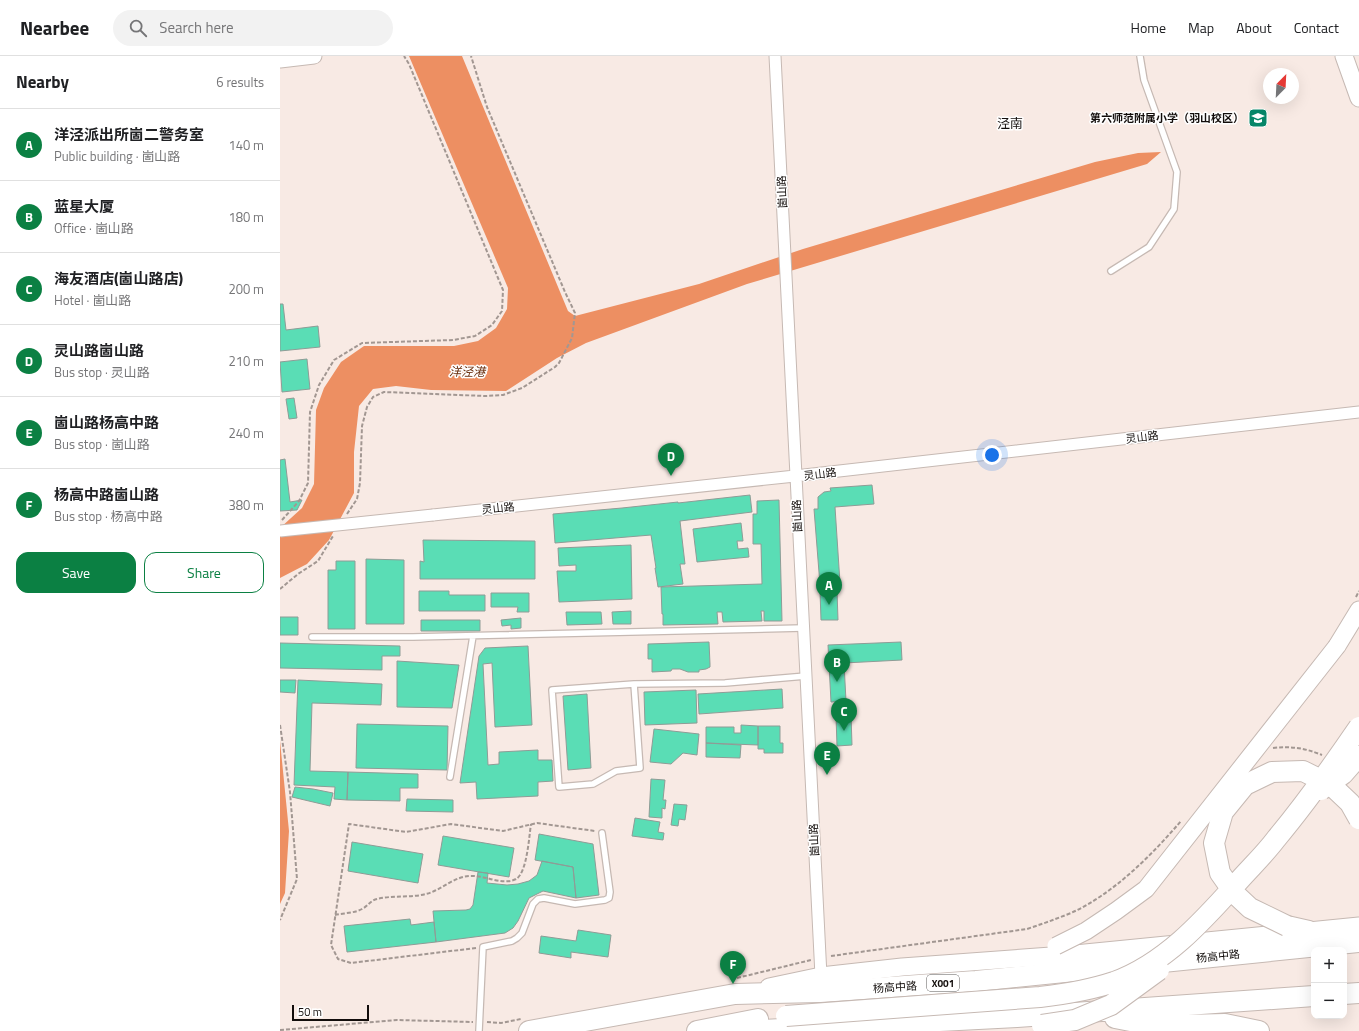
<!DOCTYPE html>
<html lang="en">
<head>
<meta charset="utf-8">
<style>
  body { margin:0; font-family:"Titillium Web","Noto Sans SC",sans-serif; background:#f2f2f2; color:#202124 }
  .controls { position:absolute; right:12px; bottom:12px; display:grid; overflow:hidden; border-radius:8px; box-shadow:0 4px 16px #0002 }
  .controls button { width:36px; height:36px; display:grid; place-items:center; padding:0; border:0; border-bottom:1px solid #e0e0e0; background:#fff; color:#202124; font:20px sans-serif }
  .compass { position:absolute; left:983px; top:12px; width:36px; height:36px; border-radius:50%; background:#fff; box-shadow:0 4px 16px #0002; rotate:24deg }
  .scale { position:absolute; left:12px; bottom:10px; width:77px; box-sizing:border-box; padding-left:4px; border:2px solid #120d0b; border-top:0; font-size:11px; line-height:14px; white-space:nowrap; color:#120d0b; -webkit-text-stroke:3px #fff; paint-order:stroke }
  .you { position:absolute; left:712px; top:399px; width:14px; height:14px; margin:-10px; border:3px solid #fff; border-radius:50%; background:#1a73e8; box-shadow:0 0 0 6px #1a73e833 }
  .badge { display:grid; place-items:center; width:26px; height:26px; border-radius:50%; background:#0b8043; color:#fff; font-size:13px; font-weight:700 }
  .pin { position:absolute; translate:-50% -33px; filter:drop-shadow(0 1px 2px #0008) }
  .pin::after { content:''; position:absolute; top:21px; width:14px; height:12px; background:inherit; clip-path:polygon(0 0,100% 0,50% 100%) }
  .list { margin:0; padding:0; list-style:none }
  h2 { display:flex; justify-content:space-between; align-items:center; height:52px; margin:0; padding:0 16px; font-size:17px }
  h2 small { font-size:13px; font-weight:400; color:#757577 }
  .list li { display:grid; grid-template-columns:26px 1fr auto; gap:12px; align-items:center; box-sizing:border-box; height:72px; padding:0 16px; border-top:1px solid #e0e0e0 }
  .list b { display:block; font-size:15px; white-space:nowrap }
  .list p { margin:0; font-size:13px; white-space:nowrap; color:#757577 }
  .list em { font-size:13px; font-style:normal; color:#757577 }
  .actions { display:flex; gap:8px; padding:12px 16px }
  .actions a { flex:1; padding:9px 0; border:1px solid #0b8043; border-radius:12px; text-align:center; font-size:14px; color:#0b8043 }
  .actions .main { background:#0b8043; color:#fff }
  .icon { flex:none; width:22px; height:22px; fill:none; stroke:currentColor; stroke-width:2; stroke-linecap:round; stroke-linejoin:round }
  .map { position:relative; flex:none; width:1079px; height:975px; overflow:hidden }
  header { display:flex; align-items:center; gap:24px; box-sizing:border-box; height:56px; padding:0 20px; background:#fff; border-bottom:1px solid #e0e0e0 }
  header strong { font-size:19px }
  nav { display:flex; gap:22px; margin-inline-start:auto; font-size:14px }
  .search { width:280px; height:36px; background:#f2f2f2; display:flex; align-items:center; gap:10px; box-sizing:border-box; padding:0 14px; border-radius:22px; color:#757577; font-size:15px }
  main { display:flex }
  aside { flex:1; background:#fff }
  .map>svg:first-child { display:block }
</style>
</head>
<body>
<header>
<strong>Nearbee</strong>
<div class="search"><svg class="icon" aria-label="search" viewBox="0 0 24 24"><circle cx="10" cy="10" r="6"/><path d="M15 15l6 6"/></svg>Search here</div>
<nav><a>Home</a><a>Map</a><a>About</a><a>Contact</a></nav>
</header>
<main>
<aside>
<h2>Nearby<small>6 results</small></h2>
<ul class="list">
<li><span class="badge">A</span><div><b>洋泾派出所崮二警务室</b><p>Public building · 崮山路</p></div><em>140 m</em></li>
<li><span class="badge">B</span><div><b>蓝星大厦</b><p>Office · 崮山路</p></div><em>180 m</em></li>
<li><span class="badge">C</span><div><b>海友酒店(崮山路店)</b><p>Hotel · 崮山路</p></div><em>200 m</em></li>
<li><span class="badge">D</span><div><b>灵山路崮山路</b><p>Bus stop · 灵山路</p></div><em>210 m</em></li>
<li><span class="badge">E</span><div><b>崮山路杨高中路</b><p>Bus stop · 崮山路</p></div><em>240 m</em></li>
<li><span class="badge">F</span><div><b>杨高中路崮山路</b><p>Bus stop · 杨高中路</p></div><em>380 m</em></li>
</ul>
<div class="actions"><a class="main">Save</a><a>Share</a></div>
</aside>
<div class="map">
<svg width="1079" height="975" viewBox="0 0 1079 975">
  <rect width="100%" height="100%" fill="#f8eae4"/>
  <path fill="#ed8f62" d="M129,0H182L288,255L295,260L419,228L523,193L815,106L858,97L881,96L867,108L467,228L306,287L277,302L226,335L151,334L116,330L93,333L79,350L74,396V437L49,484L27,508L0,522V472L22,452L34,428L36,354L44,332L61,306L84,290H174L198,285L216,272L227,253L228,232Z
    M0,685L9,775L5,837L0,848Z"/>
  <path fill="#5addb5" stroke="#8e9c96" d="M0,248H3L6,274L38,270L40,291L0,295Z
    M27,303L30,333L2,336L0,306Z
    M14,342L17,362L9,363L6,343Z
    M5,403L10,446L22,444L17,454L0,455V404Z
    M592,429L594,448L555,451L560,527L540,529L534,453H538V441L544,436L551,435L550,432Z
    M470,439L472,456L400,465L405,508H400L403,528L378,531L375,512H376L371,479L275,487L273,458L342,452L398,446V447Z
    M499,444L502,565H484V555H481L482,565L443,566L442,556H437L438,568L383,569V558H382L381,531L482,528L481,488H473V458H477V445Z
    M461,467L463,485H457L458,493L468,492L469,501L417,506L413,473Z
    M143,484L255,485V523H140V505L144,506Z
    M351,489L352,543L279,546L277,515H296V509L279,510L278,492Z
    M86,503L124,504V568H86Z
    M56,505H75V573H48V514H56Z
    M139,535H169V539H205V555H139Z
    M540,535H557L558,564H541Z
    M211,537H249V556H237L238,551H211Z
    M351,555V568H333L332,556Z
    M286,556H321L322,568L287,569Z
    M0,561H18V579H0Z
    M241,562V572L231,573V569L222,570L221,564Z
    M141,564H200V575H141Z
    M429,586L430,608V611L426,613L419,614V616H408L400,613H392L391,615L372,616V603H368V588Z
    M621,586L622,604L564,607L566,645L551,646L548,589Z
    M0,587L120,590V600H102V614L0,612Z
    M248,590L252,669L215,671L212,607L203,608L208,709L219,708V696L258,694V704H272L273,725L258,726V740L197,743L196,726L180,727L199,600L205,592Z
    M117,605L179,609L172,652L117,651Z
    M0,624H16L15,637L0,636Z
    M18,624L102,628L101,649L32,647L30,715L68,716L67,744L54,743L55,731L14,729Z
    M502,633L503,652L419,658L418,638Z
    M416,634L417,667L365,669L364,636Z
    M307,638L311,712L288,714L283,640Z
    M571,659L572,689L557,690L556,660Z
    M77,668L168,670L167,714L76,712Z
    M461,669L478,670V689L426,687V671H454V677H461Z
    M478,670H500V687H503V697H484V693H478Z
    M374,673L419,678L417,699L403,697L391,708L370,706Z
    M426,687L461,689L460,702L426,701Z
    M68,716L138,718V732H120V745L67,744Z
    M371,723L385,724L383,744H386L385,753L382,752V762L369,761Z
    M15,731L33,733L53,737L50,750L12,741Z
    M127,743L173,744V756L126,755Z
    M394,748L407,749L405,764L399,763L398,770L391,769Z
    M355,762L380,766L378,776L384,777L383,784L352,780Z
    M259,778L313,788L319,839L296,842L293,811L255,804Z
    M163,780L234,792L229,821L158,809Z
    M72,786L143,798L138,827L68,815Z
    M262,805L293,811L296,842L263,835L249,842L238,865L233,872L225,877L156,886L153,855L186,854L190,853L193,849L198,816L208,817L207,827L227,829L238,828L249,825L257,819Z
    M130,863L131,869L154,866L156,886L67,896L64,870Z
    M298,874L331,879L328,901L291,896V902L259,897L261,880L296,885Z"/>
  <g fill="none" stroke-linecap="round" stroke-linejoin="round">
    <defs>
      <path id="lane" d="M831,215L869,191L894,153L897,116L864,24L860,0
        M32,581H133L523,572
        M354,628L360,712L336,715L313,728L279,731L272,634L354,628L445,627L526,620
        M170,721L193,580
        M199,975L203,891L232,885L237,882L242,877L253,848L258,843L264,842L295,848L325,844L329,842L330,836L322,777"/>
      <path id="street" d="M495,0L541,920
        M153,459L515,420L1079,356"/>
      <path id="secondary" d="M0,4L34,0"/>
      <path id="primary" d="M1064,0L1079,42
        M1057,590L1079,554
        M489,931L541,920L622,911L785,899L1079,870"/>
      <path id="highway" d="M1007,870L1029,875
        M1064,938L1079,937
        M835,962L856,966L906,969L945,968L979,975
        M249,975L455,938L540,936L696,925L1079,886
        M417,975L478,963
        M465,975L737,961L1034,940"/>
    </defs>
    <use href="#lane" stroke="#c6b9b3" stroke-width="8"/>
    <use href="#street" stroke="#c6b9b3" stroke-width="13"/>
    <use href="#secondary" stroke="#c6b9b3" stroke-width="17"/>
    <use href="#primary" stroke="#c6b9b3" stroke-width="19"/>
    <use href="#highway" stroke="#c6b9b3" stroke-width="22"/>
    <path stroke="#a29792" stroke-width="2" stroke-dasharray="4 2" stroke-linecap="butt" d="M67,458L77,443L80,427L82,370L87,351L93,341L104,336L205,340L223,339L242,332L275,311L279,307L292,282L295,257L285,236L207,51L191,0
      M2,464L19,445L28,427L30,356L39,329L54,304L82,287L173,284L195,280L212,269L222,255L223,234L129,8L124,0
      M0,533L18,518L38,505L53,480
      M1076,541L1079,535
      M0,669L10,736L17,823L0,864
      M993,692C1011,690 1025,692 1042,699
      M55,859C64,857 75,857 82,853C88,850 91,844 97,843C113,839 131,842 146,838C162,834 174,820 191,820C205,819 222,830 236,823C247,817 249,781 251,768
      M196,892L71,907L58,903L51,889L69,768L126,776L171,768L223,775L257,767L315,775
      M551,900L747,873C762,868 776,863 791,857C833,838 871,800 901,765
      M457,922L531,904
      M207,966L221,967L241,963
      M0,974L117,964L193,966"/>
    <use href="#lane" stroke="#fff" stroke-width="5.5"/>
    <use href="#street" stroke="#fff" stroke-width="11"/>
    <use href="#secondary" stroke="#fff" stroke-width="15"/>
    <use href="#primary" stroke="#fff" stroke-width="17"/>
    <use href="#highway" stroke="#fff" stroke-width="20"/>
    <defs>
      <path id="street-bridge" d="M0,475L153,459"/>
      <path id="primary-bridge" d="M776,890L806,875L836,855L866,833L1057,590"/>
      <path id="highway-bridge" d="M1041,734L1063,718L1079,700
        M1007,870L970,852L954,837L940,817L934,787L943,756L965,729L992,716L1023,715L1051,729L1070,747L1079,763
        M506,960L760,941C786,938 810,934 834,926C884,908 922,866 956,828C969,813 984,799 996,783C1026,747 1053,709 1079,671
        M762,969L795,964L831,949L879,914"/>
    </defs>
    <use href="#street-bridge" stroke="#c6b9b3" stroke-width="13" stroke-linecap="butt"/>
    <use href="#primary-bridge" stroke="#c6b9b3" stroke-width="19" stroke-linecap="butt"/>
    <use href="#highway-bridge" stroke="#c6b9b3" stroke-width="22" stroke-linecap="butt"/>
    <use href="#street-bridge" stroke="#fff" stroke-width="11"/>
    <use href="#primary-bridge" stroke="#fff" stroke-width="17"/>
    <use href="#highway-bridge" stroke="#fff" stroke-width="20"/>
  </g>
  <defs>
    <symbol id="school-square" viewBox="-11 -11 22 22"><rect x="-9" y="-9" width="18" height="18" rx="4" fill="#068668" stroke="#fff"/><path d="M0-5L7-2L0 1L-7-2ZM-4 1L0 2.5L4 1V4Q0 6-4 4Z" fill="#fff"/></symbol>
  </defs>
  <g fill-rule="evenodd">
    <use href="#school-square" x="967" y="51" width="22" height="22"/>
  </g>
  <g text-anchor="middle" stroke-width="3" stroke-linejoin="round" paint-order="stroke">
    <rect fill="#fff" stroke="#595654" stroke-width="1" x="647" y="919" width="32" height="16" rx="3"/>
    <g font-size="10" font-weight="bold" fill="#120d0b">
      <text x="663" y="931">X001</text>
    </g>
    <g font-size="11" font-weight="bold" fill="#120d0b" stroke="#fff" text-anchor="end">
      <text x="964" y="66">第六师范附属小学（羽山校区）</text>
    </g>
    <g font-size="11" fill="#120d0b" stroke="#fff">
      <text transform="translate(502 136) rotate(-93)" y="4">崮山路</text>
      <text transform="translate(862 381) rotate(-7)" y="4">灵山路</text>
      <text transform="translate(540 418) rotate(-7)" y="4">灵山路</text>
      <text transform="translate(218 452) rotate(-6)" y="4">灵山路</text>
      <text transform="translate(517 460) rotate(-93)" y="4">崮山路</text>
      <text transform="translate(534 784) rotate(-93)" y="4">崮山路</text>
      <text transform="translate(938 900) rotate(-6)" y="4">杨高中路</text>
      <text transform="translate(615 931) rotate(-4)" y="4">杨高中路</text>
    </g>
    <g font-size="12" font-style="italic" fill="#692d0c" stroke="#fff">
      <text transform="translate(187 316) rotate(1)" y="4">洋泾港</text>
    </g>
    <g font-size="13" fill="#120d0b" stroke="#fff">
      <text x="730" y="72">泾南</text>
    </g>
  </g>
</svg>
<div class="controls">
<button>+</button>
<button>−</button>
</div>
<svg class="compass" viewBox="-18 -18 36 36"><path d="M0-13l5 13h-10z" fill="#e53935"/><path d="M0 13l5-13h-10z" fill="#757577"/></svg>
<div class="scale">50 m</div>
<div class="you"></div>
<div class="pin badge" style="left:549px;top:549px">A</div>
<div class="pin badge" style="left:557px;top:626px">B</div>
<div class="pin badge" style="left:564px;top:675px">C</div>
<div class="pin badge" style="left:391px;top:420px">D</div>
<div class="pin badge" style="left:547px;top:719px">E</div>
<div class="pin badge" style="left:453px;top:928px">F</div>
</div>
</main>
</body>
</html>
